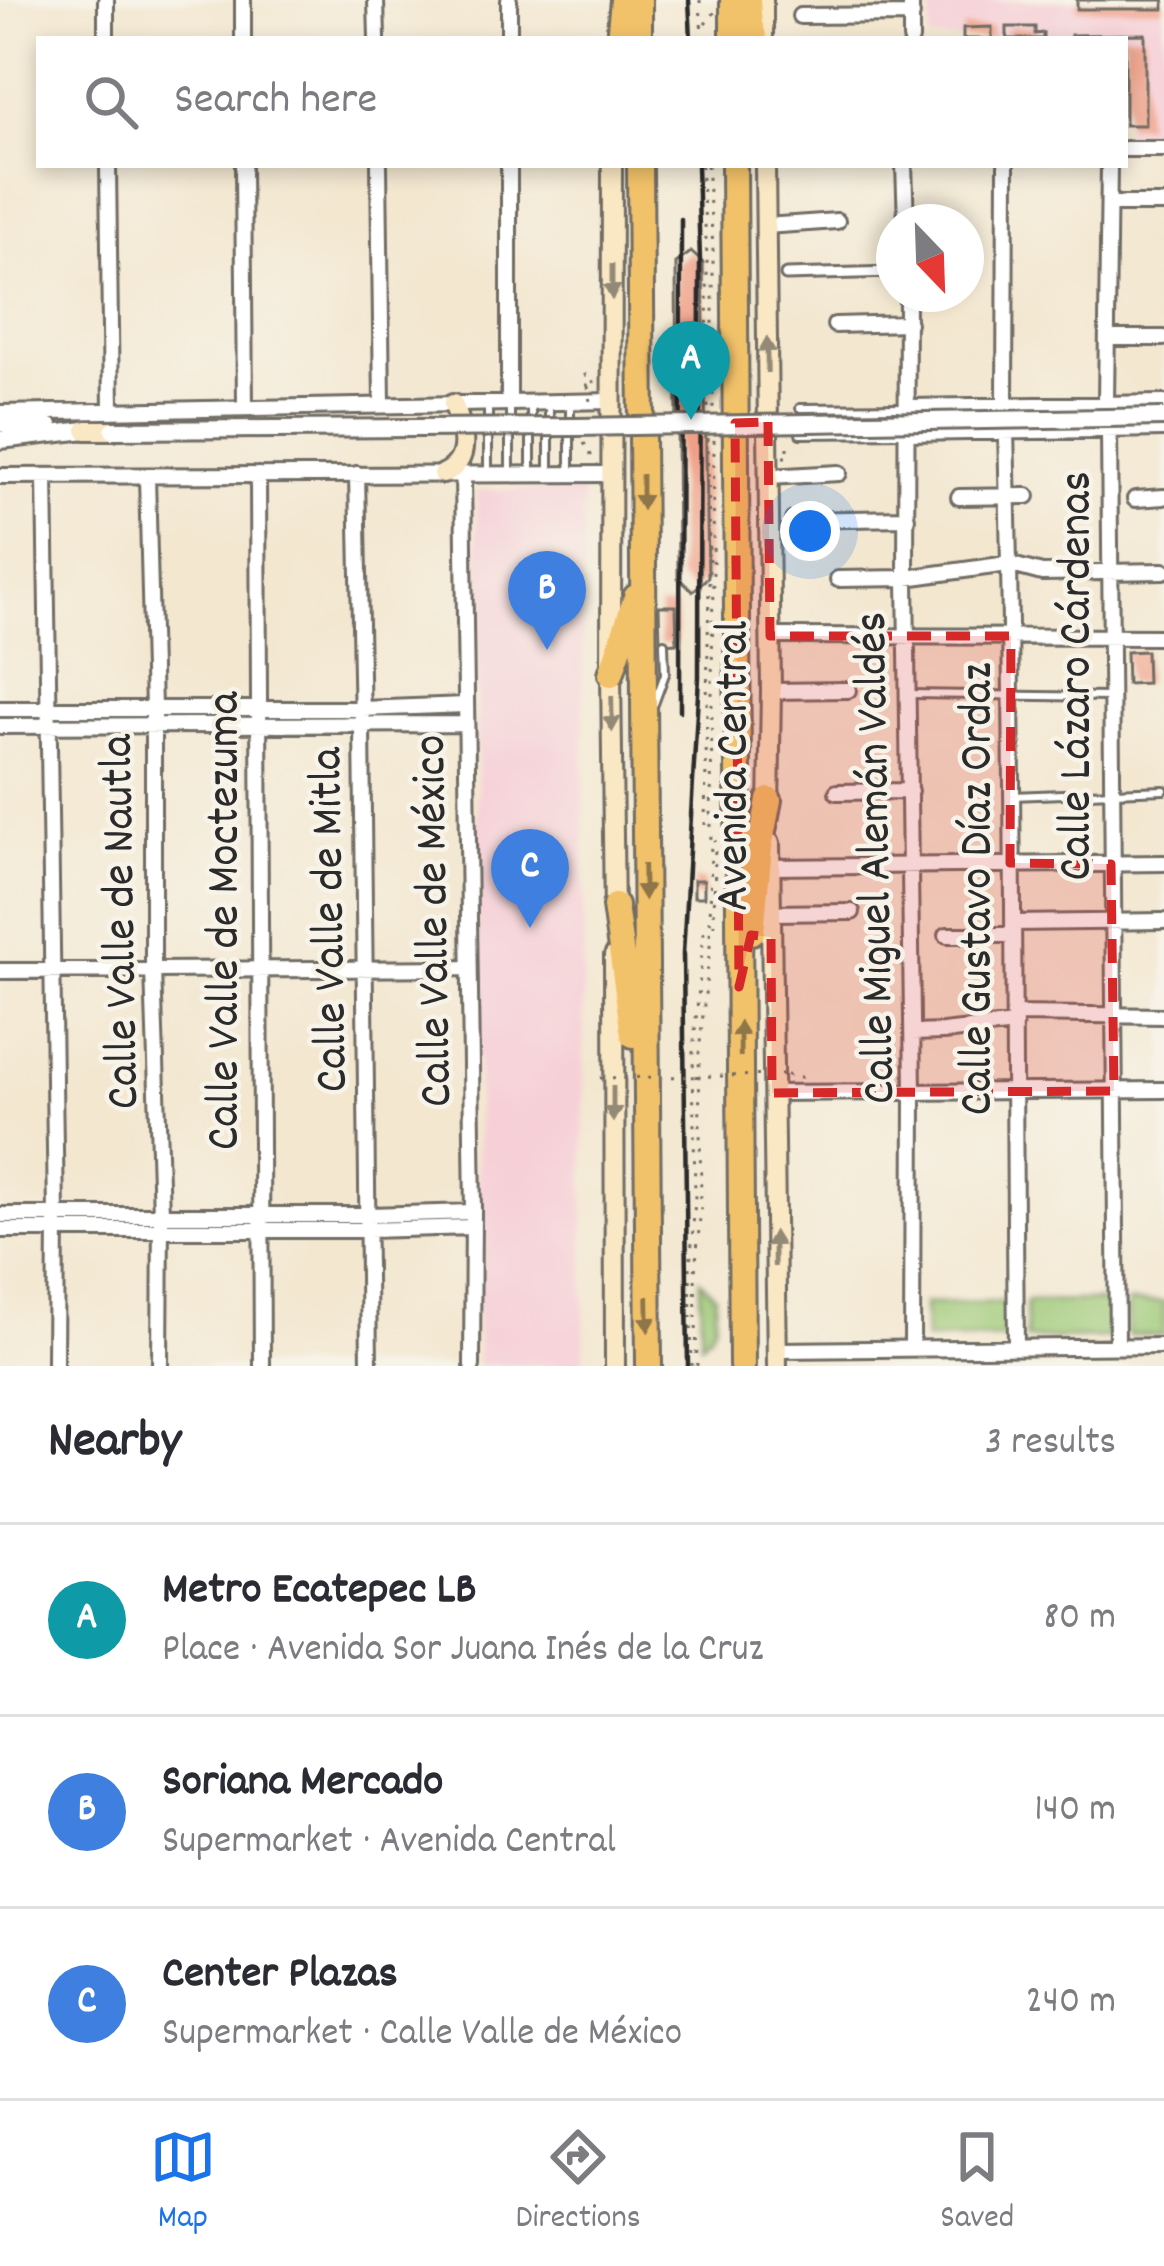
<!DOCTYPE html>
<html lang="en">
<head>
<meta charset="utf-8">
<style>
  body { margin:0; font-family:Dekko,sans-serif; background:#f2f2f3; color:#2b2b33 }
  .compass { position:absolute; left:876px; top:204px; width:108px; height:108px; border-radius:50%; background:#fff; box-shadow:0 6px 18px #0003; rotate:157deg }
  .you { position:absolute; left:810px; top:531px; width:42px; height:42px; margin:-30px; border:9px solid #fff; border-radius:50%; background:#1a73e8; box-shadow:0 0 0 18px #1a73e833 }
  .badge { display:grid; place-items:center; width:78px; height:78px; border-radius:50%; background:#1a73e8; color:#fff; font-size:39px; font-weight:700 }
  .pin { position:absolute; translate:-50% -99px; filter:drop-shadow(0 3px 6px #0008) }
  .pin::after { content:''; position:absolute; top:63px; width:42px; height:36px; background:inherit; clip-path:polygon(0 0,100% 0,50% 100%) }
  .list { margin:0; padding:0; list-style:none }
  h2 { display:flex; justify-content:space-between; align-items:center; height:156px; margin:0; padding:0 48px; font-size:51px }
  h2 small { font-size:39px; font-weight:400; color:#7c7c81 }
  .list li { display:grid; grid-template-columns:78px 1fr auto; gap:36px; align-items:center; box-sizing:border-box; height:192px; padding:0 48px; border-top:3px solid #e1e1e2 }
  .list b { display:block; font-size:45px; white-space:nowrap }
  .list p { margin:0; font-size:39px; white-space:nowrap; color:#7c7c81 }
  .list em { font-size:39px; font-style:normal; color:#7c7c81 }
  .icon { flex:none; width:66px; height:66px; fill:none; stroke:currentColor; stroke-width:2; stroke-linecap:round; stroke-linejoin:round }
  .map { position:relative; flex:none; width:1164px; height:1366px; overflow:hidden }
  .search { position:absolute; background:#fff; box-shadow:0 6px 18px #0003; left:36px; right:36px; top:36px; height:132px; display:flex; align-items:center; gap:30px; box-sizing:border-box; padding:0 42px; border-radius:0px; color:#7c7c81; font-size:45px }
  .sheet { height:732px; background:#fff }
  nav { display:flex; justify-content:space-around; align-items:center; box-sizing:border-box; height:168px; border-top:3px solid #e1e1e2; background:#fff; font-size:33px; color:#7c7c81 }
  nav a { display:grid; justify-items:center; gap:6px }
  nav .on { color:#1a73e8 }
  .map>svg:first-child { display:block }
</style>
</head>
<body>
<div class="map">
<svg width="1164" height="1366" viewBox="0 0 1164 1366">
  <rect width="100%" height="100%" fill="#f7f3e8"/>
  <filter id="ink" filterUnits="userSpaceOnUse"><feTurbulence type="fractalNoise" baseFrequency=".00833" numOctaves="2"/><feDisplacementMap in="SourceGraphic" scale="24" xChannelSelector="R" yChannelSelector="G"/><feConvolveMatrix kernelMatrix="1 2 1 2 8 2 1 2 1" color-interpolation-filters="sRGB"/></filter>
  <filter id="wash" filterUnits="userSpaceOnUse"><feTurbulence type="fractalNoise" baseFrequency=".004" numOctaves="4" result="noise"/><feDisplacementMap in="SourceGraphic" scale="48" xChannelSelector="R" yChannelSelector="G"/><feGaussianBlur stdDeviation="2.7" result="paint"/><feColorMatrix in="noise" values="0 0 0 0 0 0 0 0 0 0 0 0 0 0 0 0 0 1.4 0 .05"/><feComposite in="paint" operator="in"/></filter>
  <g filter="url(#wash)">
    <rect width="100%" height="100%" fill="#f3e7d0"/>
    <path fill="#f6cfd7" d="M930,0H1164V135H1125V39H930Z
      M583,489L584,1366H478L477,490Z"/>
    <path fill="#9cc875" stroke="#647a50" stroke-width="3" d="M700,1280L715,1295C715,1319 719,1326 701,1343Z
      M1109,1301V1338L1026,1339V1302Z
      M1010,1302L1011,1338L925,1340L924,1304Z
      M1128,1302H1164V1335H1128Z"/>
    <g id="blocks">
      <path fill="#ef9d84" d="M1077,0H1164V9H1077Z
        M992,27V39H963V28Z
        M1007,27H1035V34L1043,33V39H1007Z
        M1145,34V125H1125V39H1071V35Z
        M691,252L703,263L708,577L693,591L678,578L676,263Z
        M659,606H676L677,643L660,644Z
        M1146,651L1147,683L1127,684L1126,652Z
        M694,880H704V897H694Z"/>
    </g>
  </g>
  <g filter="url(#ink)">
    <use href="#blocks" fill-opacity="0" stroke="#716d65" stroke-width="3"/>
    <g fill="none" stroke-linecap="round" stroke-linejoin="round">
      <defs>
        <path id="service" d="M488,405V470
          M510,406V470
          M531,406V470
          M549,406V470
          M570,406V470
          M800,408L905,407
          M800,434L905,433
          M910,694L1110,697
          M654,704L665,674L664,643
          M1012,796L1164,790"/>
        <path id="pedestrian" d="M786,275L893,272"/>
        <path id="minor" d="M106,0V39
          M243,0V39
          M376,0L377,39
          M509,0V39
          M800,16L912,15
          M911,39V0
          M1125,149H1164
          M108,165L111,410
          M243,165L245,407
          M379,165L382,405
          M509,165V403
          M904,165L906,222
          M1109,204H1164
          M765,226L837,221
          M893,272H894
          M907,294L906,578L913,1091L912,1349
          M835,325L908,323
          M1107,338H1164
          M1106,403L1109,165
          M1005,405L1006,165
          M909,407L1164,403
          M0,413L612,401
          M1109,429L1117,1346
          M1006,430C1014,736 1013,1041 1016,1347
          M908,433L1164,429
          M357,474L362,725L369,1366
          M463,474L473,1212L472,1366
          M258,475L262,1366
          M0,476L612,474
          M45,476L56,1215L55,1366
          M147,477L153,709V969L161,1214L160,1366
          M769,477L839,473
          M959,497L1027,496
          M1135,499L1164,497
          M793,520L907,518
          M838,579L906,578L1008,564L1042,573L1164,571
          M770,636L1164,637
          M771,691L848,690
          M0,709H362L465,705
          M0,726L465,724
          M837,792L910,791
          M771,867L1164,863
          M771,913L852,912
          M1013,923L1164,921
          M947,935H1013
          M0,971L469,968
          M1015,1014L1164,1016
          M912,1033L943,1032L1015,1024
          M772,1093L1164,1090
          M0,1215H368L473,1212
          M0,1230H368L473,1227
          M777,1350L1164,1346"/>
        <path id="tertiary" d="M0,423L50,427
          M0,440L86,430"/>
        <path id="secondary" d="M763,0V39
          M612,165L611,674L614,916
          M765,165L771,691L769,809
          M86,430H113
          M443,474C473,461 464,428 453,404
          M770,843L777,1366
          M614,956L615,1366"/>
        <path id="motorway" d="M639,0V39
          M733,0V39
          M748,0L750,24L755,39
          M619,39L623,0
          M640,165L649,1366
          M734,165L742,1366
          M611,674L636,597
          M615,906L633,1035
          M752,932L760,847L769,800"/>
      </defs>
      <use href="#service" stroke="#716d65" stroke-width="12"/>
      <use href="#pedestrian" stroke="#716d65" stroke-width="15"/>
      <use href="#minor" stroke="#716d65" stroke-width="20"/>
      <use href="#tertiary" stroke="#716d65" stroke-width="22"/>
      <use href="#secondary" stroke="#716d65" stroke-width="24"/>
      <use href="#motorway" stroke="#716d65" stroke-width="30"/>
      <path stroke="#716d65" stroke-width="3" stroke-dasharray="3 9" stroke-linecap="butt" d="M700,0L702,39
        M705,24L715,12
        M696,36V39
        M701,165L707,255L708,410
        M707,165L713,247V411
        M588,386L583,379L585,375H590L594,383L593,389
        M584,443L591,455L589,461
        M783,457H788V445
        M705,825L709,584L708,437
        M714,926L715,840
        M787,1075L807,1078
        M692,1366L690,1271L695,1199L693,1053L704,932
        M697,1366L695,1273L701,1207L699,1053L710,946L714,439"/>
      <use href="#service" stroke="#fff" stroke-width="6"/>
      <use href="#pedestrian" stroke="#fff" stroke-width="9"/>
      <use href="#minor" stroke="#fff" stroke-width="14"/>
      <use href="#tertiary" stroke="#fff" stroke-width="16"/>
      <use href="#secondary" stroke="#fae7c3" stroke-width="18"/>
      <use href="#motorway" stroke="#f2c26a" stroke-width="24"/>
      <path stroke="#2b2b2b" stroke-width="4.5" d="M689,0L691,39
        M680,711L681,219
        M688,1366L683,954L699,677L700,260L697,165"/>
      <defs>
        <path id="tertiary-bridge" d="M113,430L576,427L1164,417"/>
      </defs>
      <use href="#tertiary-bridge" stroke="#716d65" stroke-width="22" stroke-linecap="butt"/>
      <path stroke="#716d65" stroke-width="3" stroke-dasharray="3 9" stroke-linecap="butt" d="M588,386L591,410
        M600,1078L785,1075"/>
      <use href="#tertiary-bridge" stroke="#fff" stroke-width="16"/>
    </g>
    <defs><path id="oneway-solid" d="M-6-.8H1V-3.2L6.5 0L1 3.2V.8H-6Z" transform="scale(3)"/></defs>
    <g fill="#928977">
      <use href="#oneway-solid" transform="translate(612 282) rotate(90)"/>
      <use href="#oneway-solid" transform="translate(767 355) rotate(-91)"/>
      <use href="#oneway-solid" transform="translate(612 714) rotate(89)"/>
      <use href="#oneway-solid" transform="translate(613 1104) rotate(90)"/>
      <use href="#oneway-solid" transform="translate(774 1249) rotate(-91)"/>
    </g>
    <g fill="#8e764a">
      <use href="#oneway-solid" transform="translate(642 492) rotate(90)"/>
      <use href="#oneway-solid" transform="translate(644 882) rotate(89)"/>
      <use href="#oneway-solid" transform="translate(740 1039) rotate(-91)"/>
      <use href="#oneway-solid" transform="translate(648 1314) rotate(89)"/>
    </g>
  </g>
  <path fill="#d62828" fill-opacity="0.2" stroke="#d62828" stroke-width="9" stroke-dasharray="24 15" stroke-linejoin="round" d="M768,422L770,636H1011L1010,863L1111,864L1114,1091L772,1093L771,937L751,935L739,987L735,423Z"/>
  <g text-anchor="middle" stroke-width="9" stroke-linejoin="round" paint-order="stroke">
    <g font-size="48" fill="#2b2b2b" stroke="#f7f3e8">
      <text transform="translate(1072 676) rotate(-90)" y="17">Calle Lázaro Cárdenas</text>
      <text transform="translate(729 766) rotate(-90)" y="17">Avenida Central</text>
      <text transform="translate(871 858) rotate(-91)" y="17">Calle Miguel Alemán Valdés</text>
      <text transform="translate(973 889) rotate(-90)" y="17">Calle Gustavo Díaz Ordaz</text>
      <text transform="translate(325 920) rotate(-91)" y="17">Calle Valle de Mitla</text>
      <text transform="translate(220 921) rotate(-90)" y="17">Calle Valle de Moctezuma</text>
      <text transform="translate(429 921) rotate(-91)" y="17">Calle Valle de México</text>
      <text transform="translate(116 922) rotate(-91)" y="17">Calle Valle de Nautla</text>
    </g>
  </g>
</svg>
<svg class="compass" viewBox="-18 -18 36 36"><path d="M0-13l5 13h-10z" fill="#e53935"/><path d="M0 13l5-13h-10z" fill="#7c7c81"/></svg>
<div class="you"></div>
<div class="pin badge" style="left:691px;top:420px;background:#0f9aa8">A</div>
<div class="pin badge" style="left:547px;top:650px;background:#3f7fe0">B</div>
<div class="pin badge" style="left:530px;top:928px;background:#3f7fe0">C</div>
<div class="search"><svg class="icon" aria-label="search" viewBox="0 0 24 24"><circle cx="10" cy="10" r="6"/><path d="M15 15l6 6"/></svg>Search here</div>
</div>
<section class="sheet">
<h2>Nearby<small>3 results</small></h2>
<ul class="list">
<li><span class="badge" style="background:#0f9aa8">A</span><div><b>Metro Ecatepec LB</b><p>Place · Avenida Sor Juana Inés de la Cruz</p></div><em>80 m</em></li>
<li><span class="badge" style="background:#3f7fe0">B</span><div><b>Soriana Mercado</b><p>Supermarket · Avenida Central</p></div><em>140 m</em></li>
<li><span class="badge" style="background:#3f7fe0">C</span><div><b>Center Plazas</b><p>Supermarket · Calle Valle de México</p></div><em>240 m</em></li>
</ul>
</section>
<nav>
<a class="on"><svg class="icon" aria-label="map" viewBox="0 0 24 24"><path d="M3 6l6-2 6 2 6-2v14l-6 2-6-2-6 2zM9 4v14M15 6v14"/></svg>Map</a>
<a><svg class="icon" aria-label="directions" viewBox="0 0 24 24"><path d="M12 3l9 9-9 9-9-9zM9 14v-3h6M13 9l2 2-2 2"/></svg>Directions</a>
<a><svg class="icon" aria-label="saved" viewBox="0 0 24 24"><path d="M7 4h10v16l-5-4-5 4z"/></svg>Saved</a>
</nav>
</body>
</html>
